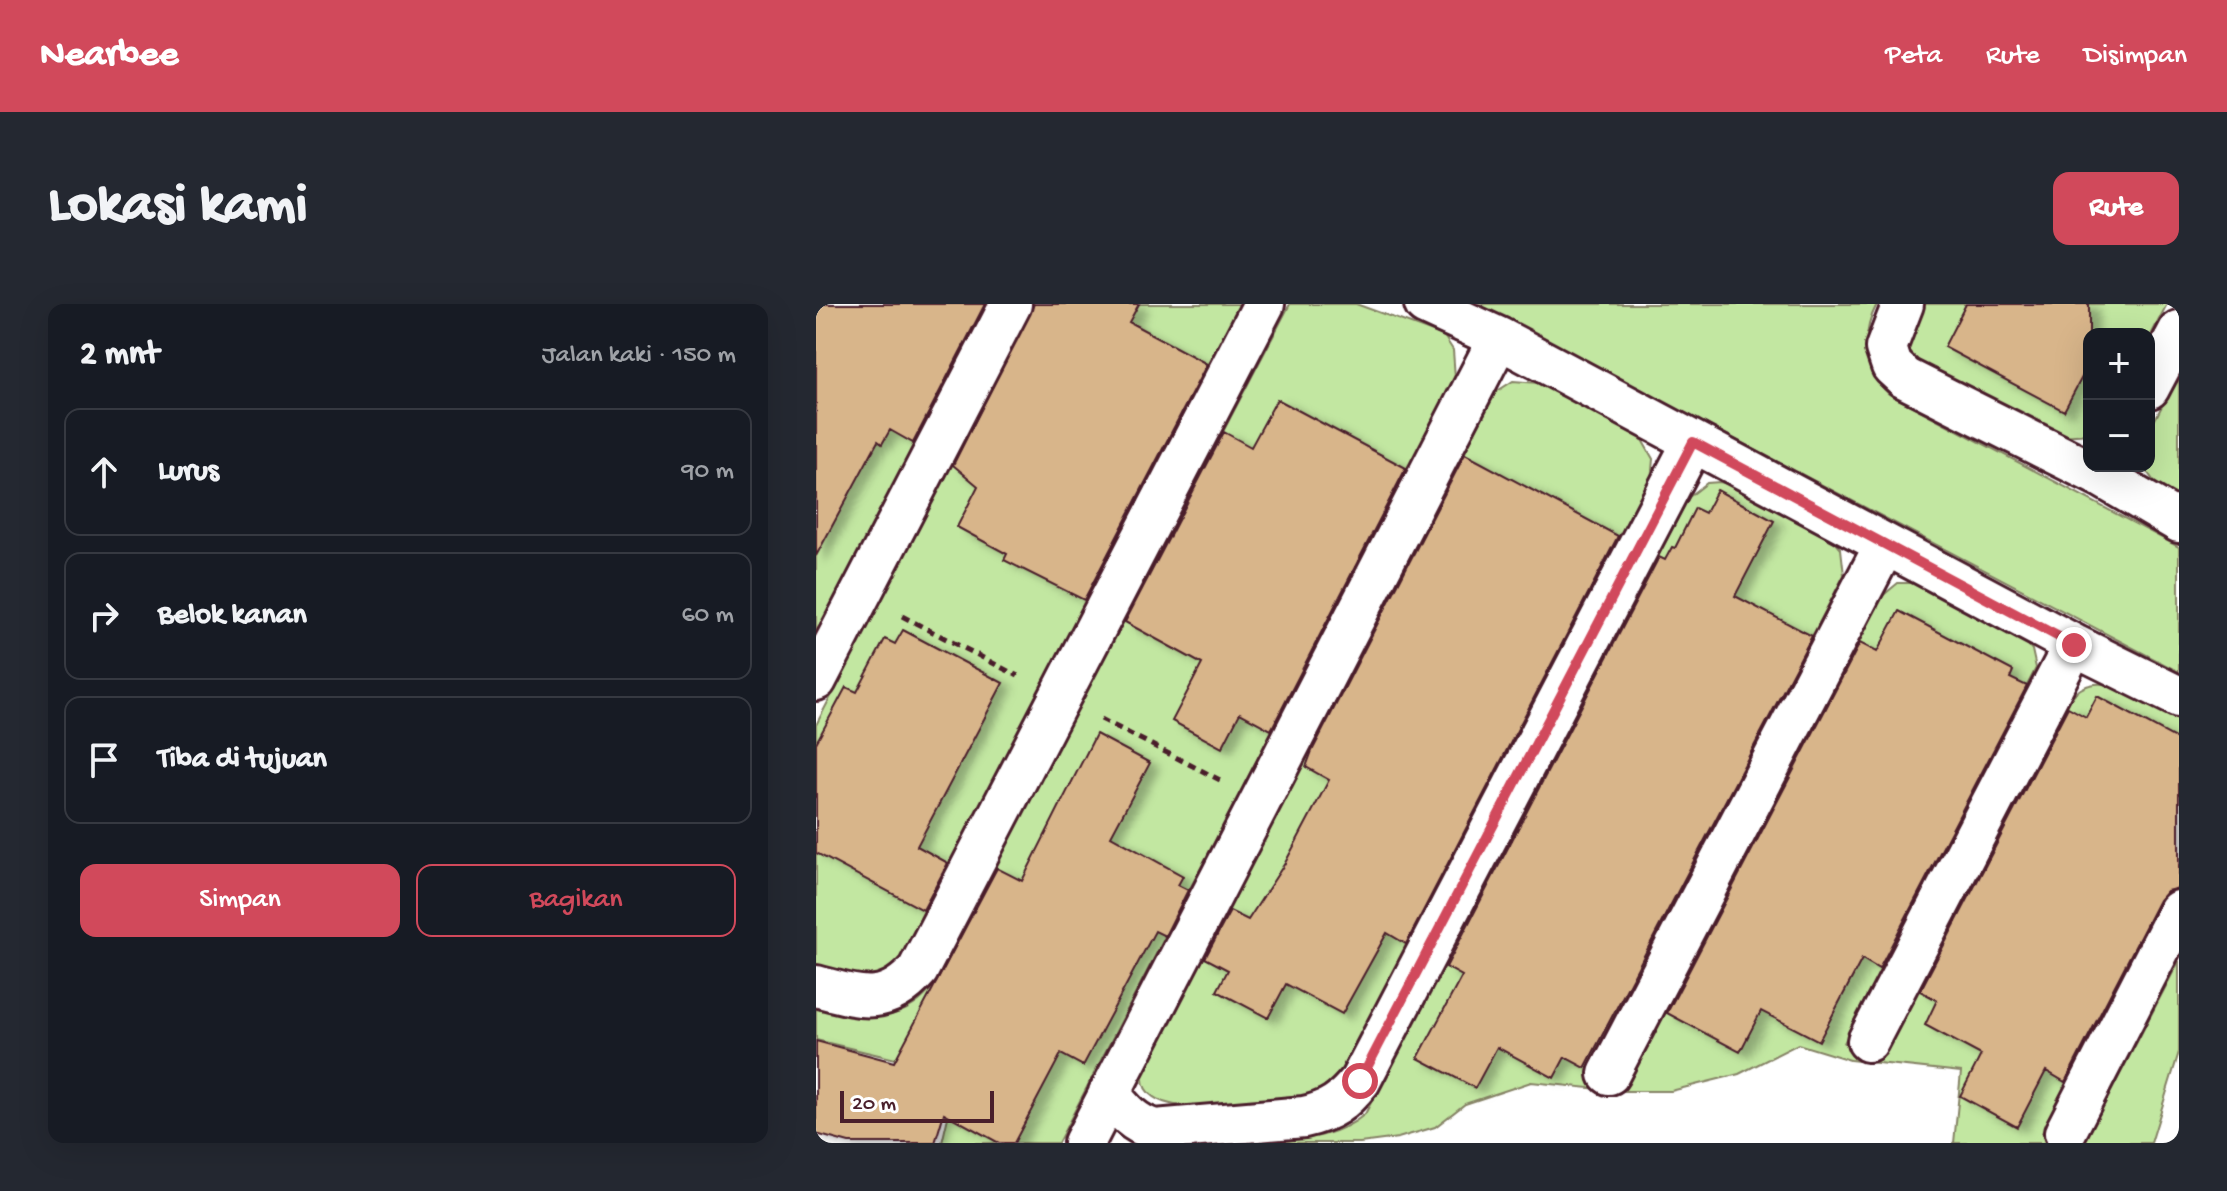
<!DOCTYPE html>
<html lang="id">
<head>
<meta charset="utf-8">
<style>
  body { margin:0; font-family:"Gochi Hand",sans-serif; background:#242831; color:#f1f3f6 }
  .controls { position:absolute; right:24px; top:24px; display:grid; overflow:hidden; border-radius:16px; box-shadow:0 8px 32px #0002 }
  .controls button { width:72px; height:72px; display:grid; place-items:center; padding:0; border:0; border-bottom:2px solid #363941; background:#171b24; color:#f1f3f6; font:40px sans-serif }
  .scale { position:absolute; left:24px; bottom:20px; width:154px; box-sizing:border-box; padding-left:8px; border:4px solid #4a1f2b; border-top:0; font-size:22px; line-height:28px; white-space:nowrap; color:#4a1f2b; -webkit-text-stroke:6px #fff; paint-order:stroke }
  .stop { position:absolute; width:24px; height:24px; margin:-18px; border:6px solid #d1495b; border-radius:50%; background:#fff }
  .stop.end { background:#d1495b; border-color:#fff; box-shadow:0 2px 8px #0008 }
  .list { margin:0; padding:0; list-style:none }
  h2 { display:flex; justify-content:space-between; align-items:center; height:104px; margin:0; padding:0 32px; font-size:34px }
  h2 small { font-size:26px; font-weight:400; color:#9ea1a6 }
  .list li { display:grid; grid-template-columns:52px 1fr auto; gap:24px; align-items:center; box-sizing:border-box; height:128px; margin:0 16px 16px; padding:0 16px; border:2px solid #363941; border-radius:16px }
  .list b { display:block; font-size:30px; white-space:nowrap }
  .list em { font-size:26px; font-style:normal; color:#9ea1a6 }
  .actions { display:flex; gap:16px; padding:24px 32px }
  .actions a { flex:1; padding:18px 0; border:2px solid #d1495b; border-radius:16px; text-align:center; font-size:28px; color:#d1495b }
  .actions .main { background:#d1495b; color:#fff }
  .icon { flex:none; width:44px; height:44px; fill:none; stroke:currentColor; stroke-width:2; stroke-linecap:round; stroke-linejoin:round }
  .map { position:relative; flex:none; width:1363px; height:839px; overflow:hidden; border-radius:16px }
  header { display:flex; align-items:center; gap:48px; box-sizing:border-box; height:112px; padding:0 40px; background:#d1495b; color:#fff }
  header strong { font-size:38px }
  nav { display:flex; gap:44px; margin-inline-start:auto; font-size:28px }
  .intro { display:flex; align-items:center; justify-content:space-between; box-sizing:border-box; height:192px; padding:0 48px }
  h1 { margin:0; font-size:56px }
  .button { padding:20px 36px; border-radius:16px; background:#d1495b; color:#fff; font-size:28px; font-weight:700 }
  main { display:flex; gap:48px; padding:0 48px }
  aside { flex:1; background:#171b24; border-radius:16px; box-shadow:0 8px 32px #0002 }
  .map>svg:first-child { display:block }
</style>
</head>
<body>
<header>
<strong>Nearbee</strong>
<nav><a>Peta</a><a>Rute</a><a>Disimpan</a></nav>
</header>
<div class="intro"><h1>Lokasi kami</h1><a class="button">Rute</a></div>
<main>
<aside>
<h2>2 mnt<small>Jalan kaki · 150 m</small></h2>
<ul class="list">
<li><svg class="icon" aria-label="ahead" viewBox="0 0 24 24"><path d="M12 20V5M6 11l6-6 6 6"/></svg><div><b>Lurus</b></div><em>90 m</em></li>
<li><svg class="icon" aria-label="right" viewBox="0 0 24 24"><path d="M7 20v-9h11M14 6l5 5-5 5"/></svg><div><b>Belok kanan</b></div><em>60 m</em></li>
<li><svg class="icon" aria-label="arrive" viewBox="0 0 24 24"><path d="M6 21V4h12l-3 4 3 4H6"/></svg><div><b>Tiba di tujuan</b></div></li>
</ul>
<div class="actions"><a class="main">Simpan</a><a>Bagikan</a></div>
</aside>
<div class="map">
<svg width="1363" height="839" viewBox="0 0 1363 839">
  <defs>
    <filter id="shadow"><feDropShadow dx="9" dy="5" stdDeviation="4" flood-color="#0004"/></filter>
  </defs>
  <rect width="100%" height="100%" fill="#fff"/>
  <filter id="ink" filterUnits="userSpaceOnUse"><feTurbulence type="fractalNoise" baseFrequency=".0125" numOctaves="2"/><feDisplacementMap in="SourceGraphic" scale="16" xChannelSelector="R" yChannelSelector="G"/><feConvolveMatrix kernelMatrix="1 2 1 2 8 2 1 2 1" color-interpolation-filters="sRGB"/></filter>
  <g filter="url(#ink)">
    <path fill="#c2e7a1" stroke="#868366" stroke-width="2" d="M0,0H171L0,330Z
      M219,0H425L83,657C58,682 30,669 0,660V421Z
      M474,0H540L628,32L637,46L639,74L242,839H126L142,770L0,736V704C41,715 83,723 114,686Z
      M661,0H1061C1045,31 1046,66 1073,90L1363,243V368Z
      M1108,0H1351L1333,35V30H1273V130L1245,132L1091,51L1090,37Z
      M1363,69V195L1342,183L1327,162H1333V127Z
      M697,77L723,79L825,134L837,155L835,177L520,777L503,789L488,793C457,796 312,827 328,764L680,88Z
      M904,178L918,182L1014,232L1025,245L1028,271L772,764L809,783L1064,294L1082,279H1102L1209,337L1216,346L1220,364L1028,739L1071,746L1255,394C1283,358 1333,400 1363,416V566L1226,829L1270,836L1363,657V748L1335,839H1138L1145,768L1034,756L982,740L923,770L855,787H803L715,778L649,800L619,823L582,834L544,839H444C481,835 519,836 549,810L873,193L891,179Z"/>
    <path fill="#d8b58a" stroke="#4a1f2b" stroke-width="2" filter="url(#shadow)" d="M0,0H169L97,139L74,126L66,140L62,137L0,252Z
      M218,0H323L313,18L391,60L268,296L188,256L191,250L141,223L162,182L137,161Z
      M1150,0H1273V60L1248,107L1128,43Z
      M461,95L590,164L455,426L424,409L406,444L356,417L386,360L309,318L408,128L435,143Z
      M649,150L802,232L590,640L571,629L526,710L470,680L452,714L401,687L412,666L389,654L414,607L432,616L469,559L513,476L490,463L496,447Z
      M901,186L958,217L919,292L996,332L769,764L749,753L738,774L681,743L659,784L602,754L646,672L630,663L843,253L849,256L856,243L859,244L879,204L889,209Z
      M1083,307L1197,367L1194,374L1211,382L1063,665L1046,655L1003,737L945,707L924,748L851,709L1044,339L1061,348Z
      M87,326L187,379L101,542L132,559L107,606L0,549V439L30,383L41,388L69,335L79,340Z
      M1281,392L1363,436V584L1351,587L1343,596L1249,778L1230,767L1201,823L1144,792L1165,751L1109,721L1121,696L1104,687L1252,403L1270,413Z
      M280,430L334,459L295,532L367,572L362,581L372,586L349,632L339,627L267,762L245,750L198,839H183L128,809L119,839H33L0,830V737L78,758L181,564L206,577Z"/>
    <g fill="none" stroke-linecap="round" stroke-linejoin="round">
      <defs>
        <path id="minor" d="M609,0L683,34L1258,341L1363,393
          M1087,0L1070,44L1076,62L1089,74L1286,173L1363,218
          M1333,84L1363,27
          M0,376L195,0
          M0,682C43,693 69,704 102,666L448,0
          M1052,737L1258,341
          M793,770L1069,241
          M293,789C307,807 318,820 339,826L488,813C515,807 527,798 544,777L877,138
          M1249,829L1363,607
          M268,839L683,34"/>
      </defs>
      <use href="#minor" stroke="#4a1f2b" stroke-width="46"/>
      <path stroke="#4a1f2b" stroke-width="5" stroke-dasharray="8 6" stroke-linecap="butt" d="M86,312L202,372
        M285,415L404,476"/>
      <use href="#minor" stroke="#fff" stroke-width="40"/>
    </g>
  </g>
  <g fill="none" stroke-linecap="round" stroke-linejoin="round" filter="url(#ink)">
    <path stroke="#d1495b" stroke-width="10" d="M544,777L877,138L1258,341"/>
  </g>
</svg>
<div class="controls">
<button>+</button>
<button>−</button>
</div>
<div class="scale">20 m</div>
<div class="stop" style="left:544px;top:777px"></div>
<div class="stop end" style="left:1258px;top:341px"></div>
</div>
</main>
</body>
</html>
